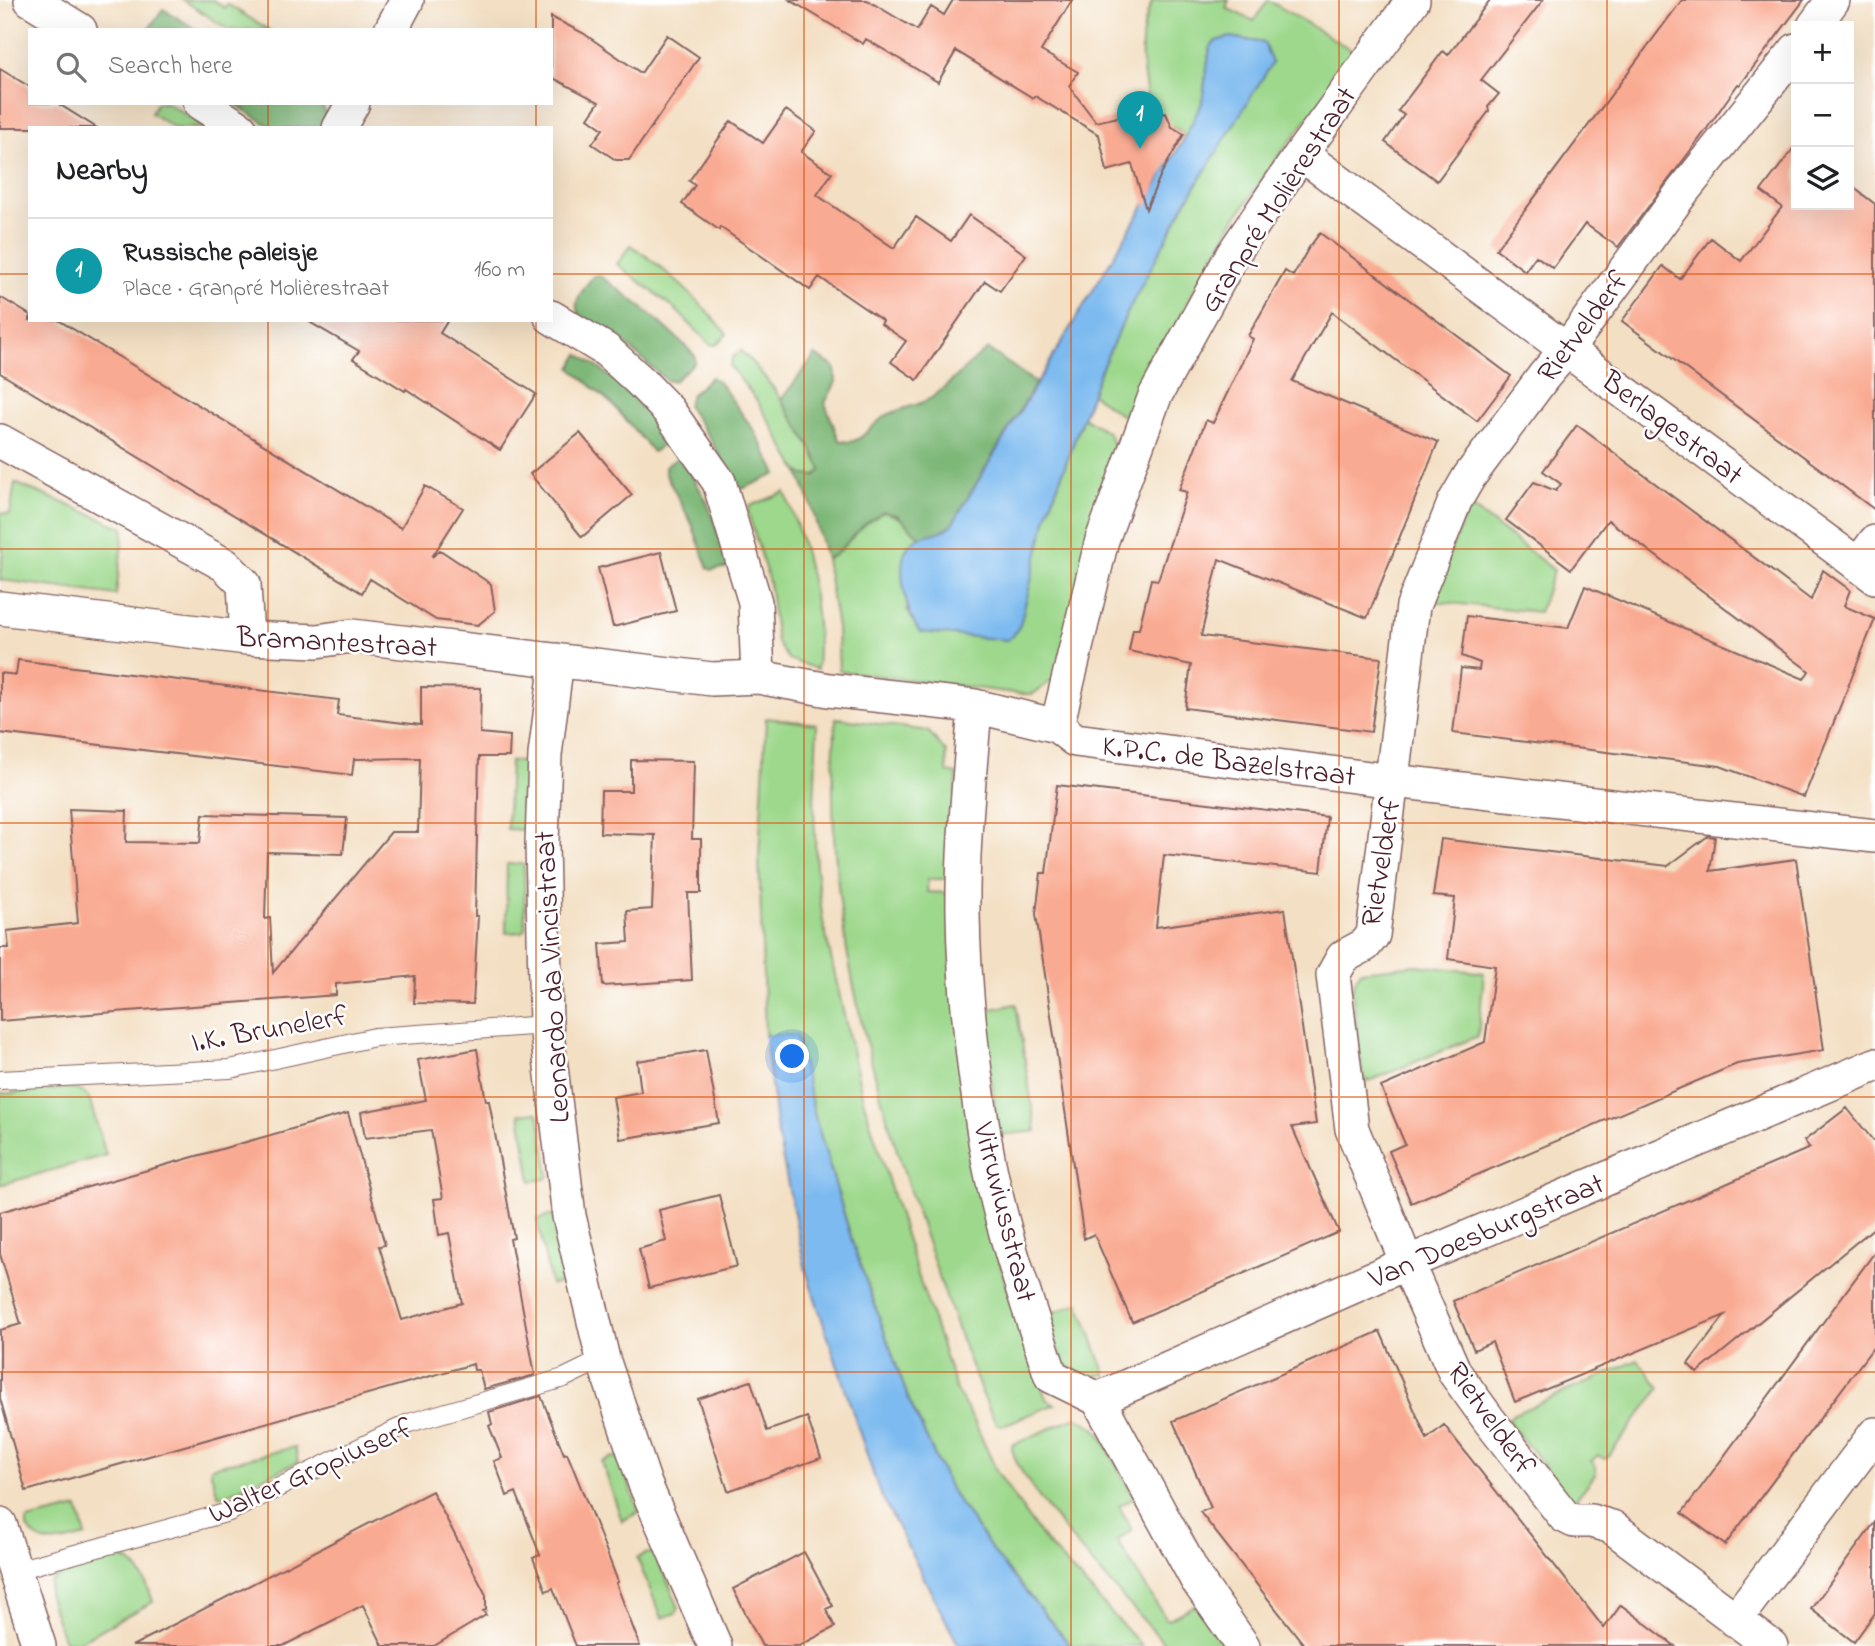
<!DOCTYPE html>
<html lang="en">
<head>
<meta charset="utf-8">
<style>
  body { margin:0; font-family:"Indie Flower",sans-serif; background:#f2f2f2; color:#202124 }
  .controls { position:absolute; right:21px; top:21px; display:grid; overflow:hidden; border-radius:0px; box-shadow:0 7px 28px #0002 }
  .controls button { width:63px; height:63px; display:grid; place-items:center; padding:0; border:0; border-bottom:2px solid #e0e0e0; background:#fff; color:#202124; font:35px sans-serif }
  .you { position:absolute; left:793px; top:1057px; width:24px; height:24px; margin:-18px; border:5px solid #fff; border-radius:50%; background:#1a73e8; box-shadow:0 0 0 10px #1a73e833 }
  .badge { display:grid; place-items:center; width:46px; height:46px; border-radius:50%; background:#c8321e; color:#fff; font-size:23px; font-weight:700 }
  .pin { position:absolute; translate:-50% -58px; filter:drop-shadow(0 2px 4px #0008) }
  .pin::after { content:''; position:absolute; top:37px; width:24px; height:21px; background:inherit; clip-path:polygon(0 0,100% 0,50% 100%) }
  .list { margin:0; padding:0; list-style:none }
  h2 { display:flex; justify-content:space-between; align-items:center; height:91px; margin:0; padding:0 28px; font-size:30px }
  h2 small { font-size:23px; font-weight:400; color:#757577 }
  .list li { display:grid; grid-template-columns:46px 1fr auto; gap:21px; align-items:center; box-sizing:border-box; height:105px; padding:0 28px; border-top:2px solid #e0e0e0 }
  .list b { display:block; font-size:26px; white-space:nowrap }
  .list p { margin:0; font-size:23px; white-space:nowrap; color:#757577 }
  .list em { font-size:23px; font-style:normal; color:#757577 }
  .icon { flex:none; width:38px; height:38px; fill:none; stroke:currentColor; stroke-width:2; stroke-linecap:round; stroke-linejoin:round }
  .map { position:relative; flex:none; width:1875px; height:1646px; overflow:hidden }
  .search { position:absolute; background:#fff; box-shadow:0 7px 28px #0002; left:28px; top:28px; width:525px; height:77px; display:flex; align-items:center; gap:18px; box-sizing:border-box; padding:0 24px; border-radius:0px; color:#757577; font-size:26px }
  .panel { position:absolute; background:#fff; box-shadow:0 7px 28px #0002; left:28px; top:126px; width:525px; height:196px; border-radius:0px }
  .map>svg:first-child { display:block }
</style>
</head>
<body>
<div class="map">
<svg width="1875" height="1646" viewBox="0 0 1875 1646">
  <rect width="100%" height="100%" fill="#fff"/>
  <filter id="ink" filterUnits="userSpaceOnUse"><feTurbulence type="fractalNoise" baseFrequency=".0143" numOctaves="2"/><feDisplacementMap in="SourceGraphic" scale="14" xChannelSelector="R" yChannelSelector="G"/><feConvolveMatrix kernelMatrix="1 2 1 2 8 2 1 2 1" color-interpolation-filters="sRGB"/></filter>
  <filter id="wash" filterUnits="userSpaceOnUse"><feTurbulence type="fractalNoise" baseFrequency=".00686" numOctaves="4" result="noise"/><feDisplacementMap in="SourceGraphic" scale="28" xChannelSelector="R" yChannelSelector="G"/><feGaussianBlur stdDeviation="1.57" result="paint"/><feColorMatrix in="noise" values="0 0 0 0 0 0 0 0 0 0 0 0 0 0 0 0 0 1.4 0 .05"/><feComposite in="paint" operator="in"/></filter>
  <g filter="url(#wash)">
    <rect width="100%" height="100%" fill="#f3dfc3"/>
    <path fill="#9dd88c" stroke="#747c5c" stroke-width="2" d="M183,0H213L225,8L227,4L269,30H229Z
      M1153,0H1229L1226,8L1254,21L1268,0L1355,52L1356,55L1278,157L1233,222L1190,297L1137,413L1121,415L1091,393C1139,277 1204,169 1271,63L1263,43L1230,37L1210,47L1202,103L1184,139L1182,132L1150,113C1143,72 1134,39 1153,0Z
      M157,103H167L207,128H175L151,113Z
      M631,245C667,270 699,300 727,334L716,345L710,344L674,308L617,264Z
      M741,351C775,384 801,427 822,470L815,476L804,475L798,471L758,402L730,366L732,358Z
      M1083,417L1109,433L1116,454H1119L1054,679L1033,694H1022L841,671L839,669L837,628L826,559L835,555L864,525L883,512C901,516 908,524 920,537L909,545L907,610L920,632L1049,510Z
      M15,483L124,528L116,595L0,580L3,548L0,547V513L10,514Z
      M785,492C806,547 822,610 817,669L788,659L777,643L769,582L748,512L750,506Z
      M1469,505L1554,570L1539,612L1430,601Z
      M766,718L817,724L814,805L816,868L823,922L863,1099L911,1254L957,1392L974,1421L997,1472L1043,1539L1142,1646H1071L997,1557L950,1489L908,1398L853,1244L815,1117L796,1035H765L759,857Z
      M836,718L928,731L946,752L947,772L957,774L948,879H928L927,892L949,893L1000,1264L1046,1399L1055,1404L1001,1426L996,1424C967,1363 947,1299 925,1236C867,1065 820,900 836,718Z
      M510,761L522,762L529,766L526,827L522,830L507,829Z
      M507,864H522L524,867L525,928L522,932L506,933Z
      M1416,965L1484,973L1478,1036L1372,1080L1363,1081L1352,991L1356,979L1361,971Z
      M1016,1004L1036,1131L1001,1135L998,1131L983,1011Z
      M71,1088L85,1093L89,1098L106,1155L0,1185V1094Z
      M536,1112L539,1114L549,1176L546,1179L531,1181L520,1114Z
      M549,1216H554L568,1277L565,1282L551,1285L537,1219Z
      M1079,1303L1106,1375C1098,1374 1091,1377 1083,1375C1059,1369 1054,1338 1047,1318L1052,1313Z
      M1638,1360L1660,1388L1607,1458L1604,1459L1598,1455L1591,1461L1596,1466V1474L1575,1500L1571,1499L1507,1420L1514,1414Z
      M1076,1417L1095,1428L1101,1435L1134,1498L1119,1506L1132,1530L1117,1541L1166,1619H1169L1195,1605L1228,1646H1167C1140,1616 1009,1478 1012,1445Z
      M295,1447L298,1462L225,1495H218L210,1470L212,1467Z
      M613,1457L620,1459L639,1512L622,1521L602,1462Z
      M78,1508L86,1536C63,1542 43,1550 27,1528V1520Z
      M648,1553L656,1554L679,1608L676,1613L662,1618L637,1558Z
      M119,1557C138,1562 148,1585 153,1602L80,1641C72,1642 66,1644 62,1636L48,1593L51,1581L66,1570Z"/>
    <path fill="#7eb878" stroke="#646c52" stroke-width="2" d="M163,9L197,30H148Z
      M233,103H318L323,107L327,118L322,128H273Z
      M599,275C634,300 666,325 695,356V362L675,380L667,381L626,345L579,315C571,301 585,288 593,276Z
      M988,349L1036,383L951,526L941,533L920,537L897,515L883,512L864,525L835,555L826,559L812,507L798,471L804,475L815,476L822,470L810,445L781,400L815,355L835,367L836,382L825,403L839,440C860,448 868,427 884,417C899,407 920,407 934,396C953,382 968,363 988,349Z
      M579,354C614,377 644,405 669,440L653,452L613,405L571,368Z
      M711,377L719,382L755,432L777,474L742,489L738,487L709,437L687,405L691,395Z
      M681,456L707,502L730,567L712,570L708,568L692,524L665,473V466Z"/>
    <path fill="#7bbaef" stroke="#626c8d" stroke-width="2" d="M1230,37L1264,43L1272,63L1187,200L1129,309L1099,374L1049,509L1020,625L1013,636L1007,640L920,632C906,615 893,560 911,543C922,532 939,536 951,526L1184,139L1202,103L1210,47L1216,41Z
      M765,1035H796L815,1117L853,1244L908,1398L950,1489L997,1557L1071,1646H959L879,1491L806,1271L777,1132Z"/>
    <g id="blocks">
      <path fill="#f9aa92" d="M790,0H867L917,30L931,7L944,15L953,0H1072L1041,51L1078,72L1069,86L1096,122L1145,111L1153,115L1166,113L1172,127L1184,134L1161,174L1146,209L1132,164L1107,171L1099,135L1035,96L1033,98L956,51L938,82L866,39L863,44Z
        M1490,0H1543L1481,80L1499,94L1488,107L1489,111L1437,181L1385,142L1404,115L1398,111L1443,51L1448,55Z
        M1682,0H1804L1740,85L1738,84L1706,130L1618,247L1585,224L1553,268L1536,256L1525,271L1496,249Z
        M551,17L583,33L641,73L667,35L699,57L629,160H616L592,144L603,129L588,118L599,102L551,77Z
        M0,69L30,87V103H57L97,128H0Z
        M786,110L816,131L801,152L832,173L817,195L894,248L916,217L951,241L969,215L1026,255L1000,291L985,281L917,380L891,362L906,341L881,324L883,321L819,277L810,290L720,227L719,230L682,204L695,185L689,181L731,121L763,143Z
        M1796,145V205H1849V184L1875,204V510L1622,321L1663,266L1680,279L1711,238L1741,261L1782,207L1761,191Z
        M1320,233L1511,376L1477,421L1332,312L1292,381L1438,442L1367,618L1219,559L1201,636L1381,658L1371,732L1185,708L1191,665L1129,651L1133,629H1139L1151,579L1158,580L1172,537L1187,492L1179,490L1206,420L1213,423L1253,339L1248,336L1285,271L1293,276L1308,249Z
        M0,297L30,315V320H58L401,528L425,486L463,508L432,557L440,550L491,584L495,611L478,625L436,620L370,579L362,593L0,373Z
        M306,320H448L440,333L536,394L500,450L406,389L405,391L353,359L359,351Z
        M1577,425L1811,600L1823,570L1850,590L1844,606L1875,619L1804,797L1720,766L1453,733L1461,668L1479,670L1480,663L1462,656L1467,616L1568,628L1585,586L1804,679L1809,671L1608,520L1571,569L1506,520L1534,482L1556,491L1561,484L1543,471Z
        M580,433L632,495L582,537L530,474Z
        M661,552L676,611L613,627L598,568Z
        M18,660L339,700L337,715L421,725V687L481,688L480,733L510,736L509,757H479L475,916H478L473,1004L414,1003L415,976L336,984V995L0,1021V948H9L7,931L78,923L69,809L127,811L126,842L200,843L203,814L347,818L343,854L267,852L265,919L270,918L273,973L391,832H418L420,758L354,759L352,775L0,733V673L16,675Z
        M631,760L694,761L692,839H701V893H688L692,980L603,986L600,944L629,942L627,911L652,909L655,835L600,833L601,791H631Z
        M1057,785L1327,817L1321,872L1164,855L1156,927L1285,909L1316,1124L1292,1127L1339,1232L1132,1322L1094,1234L1084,1239L1036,914L1041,873H1046Z
        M1708,836L1715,837L1710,871L1796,859L1824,1050L1737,1064L1411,1203L1389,1151L1405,1144L1381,1087L1485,1042L1495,966L1448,959L1455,898L1433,896L1441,839L1668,866Z
        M477,1049L486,1101H489L508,1205L514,1238L510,1239L535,1375L484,1389L479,1370H474L473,1364L26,1491L0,1398V1330L21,1324L0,1254V1212L348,1113L385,1245L379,1246L402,1320L462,1303L449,1233L439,1235L434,1199L443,1198L431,1130L365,1138L361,1112L426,1100L418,1060Z
        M706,1050L719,1123L620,1139L613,1097L641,1092L637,1061Z
        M1847,1108L1875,1143V1227L1697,1373L1688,1364L1725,1315L1515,1402L1492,1342L1474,1350L1453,1301L1810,1148L1804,1141Z
        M719,1195L737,1266L649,1288L639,1249L666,1241L659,1210Z
        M1875,1252V1345L1725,1545L1682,1513Z
        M1380,1331L1427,1439L1444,1425L1604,1628L1621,1605L1675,1646H1305L1200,1512L1211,1508L1173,1421Z
        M751,1381L767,1431L807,1417L821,1458L728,1491L698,1399Z
        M541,1396L564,1454L567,1453L606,1550L618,1582L616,1583L640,1646H576L553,1588L546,1591L533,1558L540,1555L516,1492L507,1496L501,1479L494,1461L502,1458L489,1426L492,1424L489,1412Z
        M432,1491L486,1595V1610L483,1611L486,1615L434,1646H383L363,1605L283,1646H132Z
        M1875,1522V1613L1854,1642L1811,1609Z
        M804,1552L833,1606L826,1609L835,1627L799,1646H762L733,1589Z"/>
    </g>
  </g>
  <g filter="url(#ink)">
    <use href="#blocks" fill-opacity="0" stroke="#856260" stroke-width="2"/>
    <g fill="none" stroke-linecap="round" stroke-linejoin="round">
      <defs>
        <path id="lane" d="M0,1080L230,1069L375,1037L546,1025
          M13,1571L229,1512L409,1423L564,1378L603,1359"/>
        <path id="street" d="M31,0L80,30
          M1814,26L1833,0
          M391,30L407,0
          M200,103L240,128
          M339,128L353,103
          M1301,154L1875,577
          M551,317L606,350L639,380L668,410L719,482L755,602L758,677
          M0,441L225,565L244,584L247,638
          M1858,565L1875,542
          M0,608L247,638L317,641L352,636L712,679L758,677L829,690L975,706L1057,726L1075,740L1393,781L1875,836
          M557,660L545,755L542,843L546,1025L569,1216L603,1359L645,1484L715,1646
          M975,706C970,775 962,844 963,913C964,988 973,1067 985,1141C998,1221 1026,1299 1051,1376L1098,1399L1197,1580L1243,1646
          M1057,726L1102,540L1155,396L1233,254L1301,154L1413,0
          M1098,1399L1407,1263L1875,1065
          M0,1524L39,1646
          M1735,1620L1875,1434
          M1771,1646L1612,1527L1591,1521H1574L1564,1516L1489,1420L1455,1373L1407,1263L1352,1129L1333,975L1343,957L1365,945L1373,935L1413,606L1455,501L1469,477L1544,376L1567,349L1683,191L1796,50"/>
      </defs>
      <use href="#lane" stroke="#856260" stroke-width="20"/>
      <use href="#street" stroke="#856260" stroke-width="36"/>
      <use href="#lane" stroke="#fff" stroke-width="18"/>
      <use href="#street" stroke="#fff" stroke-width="33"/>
    </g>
  </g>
  <path fill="none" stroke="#d8530f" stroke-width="2" stroke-opacity="0.55" d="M268,0V30M536,0V30M804,0V1646M1071,0V1646M1339,0V1646M1607,0V1646M268,103V128M536,103V128M0,274H30M551,274H1875M268,320V1646M536,320V1646M0,549H1875M0,823H1875M0,1097H1875M0,1372H1875"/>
  <g text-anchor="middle" stroke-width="5" stroke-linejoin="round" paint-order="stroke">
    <g font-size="30" fill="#4a1f2b" stroke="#fff">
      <text transform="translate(1277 199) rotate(-57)" y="10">Granpré Molièrestraat</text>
      <text transform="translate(1582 326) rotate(-53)" y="10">Rietvelderf</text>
      <text transform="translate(1673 427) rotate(37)" y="10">Berlagestraat</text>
      <text transform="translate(337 641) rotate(3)" y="10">Bramantestraat</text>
      <text transform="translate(1229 760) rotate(7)" y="10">K.P.C. de Bazelstraat</text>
      <text transform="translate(1380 862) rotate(-81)" y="10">Rietvelderf</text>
      <text transform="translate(551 977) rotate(-93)" y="10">Leonardo da Vincistraat</text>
      <text transform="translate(269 1028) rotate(-10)" y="10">I.K. Brunelerf</text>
      <text transform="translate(1006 1212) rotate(76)" y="10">Vitruviusstraat</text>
      <text transform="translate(1486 1230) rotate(-23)" y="10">Van Doesburgstraat</text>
      <text transform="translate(1492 1418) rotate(55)" y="10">Rietvelderf</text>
      <text transform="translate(310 1470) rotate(-24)" y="10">Walter Gropiuserf</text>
    </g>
  </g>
</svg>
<div class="controls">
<button>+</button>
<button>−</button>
<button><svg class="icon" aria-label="layers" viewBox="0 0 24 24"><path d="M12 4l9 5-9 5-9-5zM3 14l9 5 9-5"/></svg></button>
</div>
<div class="you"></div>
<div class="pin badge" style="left:1140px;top:149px;background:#0f9aa8">1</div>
<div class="search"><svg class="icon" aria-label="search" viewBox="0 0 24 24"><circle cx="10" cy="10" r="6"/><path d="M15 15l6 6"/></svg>Search here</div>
<section class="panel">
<h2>Nearby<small></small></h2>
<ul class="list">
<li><span class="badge" style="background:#0f9aa8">1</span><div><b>Russische paleisje</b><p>Place · Granpré Molièrestraat</p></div><em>160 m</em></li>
</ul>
</section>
</div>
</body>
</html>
